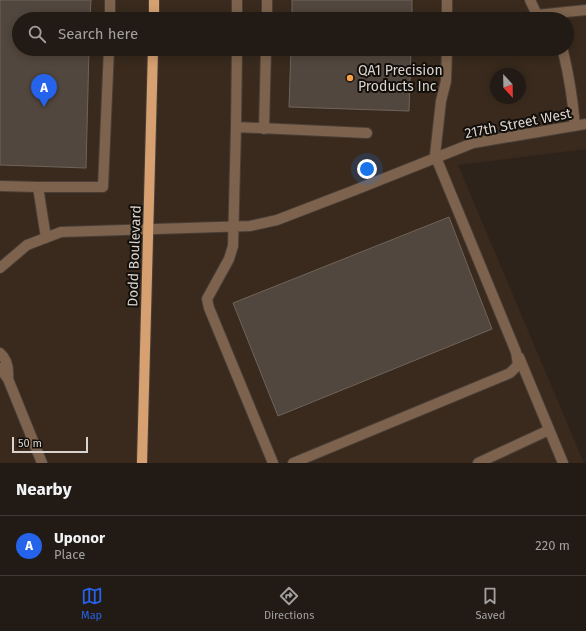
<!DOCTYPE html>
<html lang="en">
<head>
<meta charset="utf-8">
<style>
  body { margin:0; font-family:"Fira Sans",sans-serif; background:#2a231d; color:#f1f3f6 }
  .compass { position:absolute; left:490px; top:68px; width:36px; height:36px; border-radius:50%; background:#221a14; box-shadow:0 2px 10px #0003; rotate:158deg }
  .scale { position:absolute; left:12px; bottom:10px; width:76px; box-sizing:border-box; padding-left:4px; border:2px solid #dad3ce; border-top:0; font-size:11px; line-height:14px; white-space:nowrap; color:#dad3ce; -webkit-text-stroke:3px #120e0a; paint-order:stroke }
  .you { position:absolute; left:367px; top:169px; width:14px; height:14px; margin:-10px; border:3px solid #fff; border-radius:50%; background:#1a73e8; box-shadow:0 0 0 6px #1a73e833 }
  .badge { display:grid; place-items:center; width:26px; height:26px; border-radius:50%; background:#2563eb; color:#fff; font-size:13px; font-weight:700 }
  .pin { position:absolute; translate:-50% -33px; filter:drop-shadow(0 1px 2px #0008) }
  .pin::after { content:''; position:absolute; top:21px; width:14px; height:12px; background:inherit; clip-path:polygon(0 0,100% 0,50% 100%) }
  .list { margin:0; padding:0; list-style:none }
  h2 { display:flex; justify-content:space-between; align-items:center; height:52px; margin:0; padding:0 16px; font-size:17px }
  h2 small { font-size:13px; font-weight:400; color:#a2a1a0 }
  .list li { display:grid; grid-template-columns:26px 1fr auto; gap:12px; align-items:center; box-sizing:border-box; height:60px; padding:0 16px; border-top:1px solid #3f3834 }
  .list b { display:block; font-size:15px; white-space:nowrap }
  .list p { margin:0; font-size:13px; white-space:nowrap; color:#a2a1a0 }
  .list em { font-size:13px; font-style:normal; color:#a2a1a0 }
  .icon { flex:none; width:22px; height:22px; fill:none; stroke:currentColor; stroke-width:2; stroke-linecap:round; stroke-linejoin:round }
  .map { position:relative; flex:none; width:586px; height:463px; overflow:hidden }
  .search { position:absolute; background:#221a14; box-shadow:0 2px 10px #0003; left:12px; right:12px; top:12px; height:44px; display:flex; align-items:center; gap:10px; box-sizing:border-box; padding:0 14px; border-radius:22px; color:#a2a1a0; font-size:15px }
  .sheet { height:112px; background:#221a14 }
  nav { display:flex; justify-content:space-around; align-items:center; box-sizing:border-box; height:56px; border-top:1px solid #3f3834; background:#221a14; font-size:11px; color:#a2a1a0 }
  nav a { display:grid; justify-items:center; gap:2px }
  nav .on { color:#2563eb }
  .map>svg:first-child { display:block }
</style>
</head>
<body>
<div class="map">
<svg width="586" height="463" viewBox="0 0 586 463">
  <rect width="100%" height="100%" fill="#2d231b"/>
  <path fill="#392a1d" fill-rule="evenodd" d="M0,0H586V149L458,165L584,463H0ZM19,19H567V49H19ZM496,74H520V98H496Z"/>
  <path fill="#52473e" stroke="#6f645a" d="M0,0H91L90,19H19V49H89L86,168L0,165Z
    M292,0H412V19H292Z
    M291,49H411L409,111L289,107Z
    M449,217L492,329L278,416L233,303Z"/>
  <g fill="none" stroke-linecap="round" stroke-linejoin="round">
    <defs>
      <path id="minor" d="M530,0L539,19
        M536,15L586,10
        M110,19V0
        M237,19V0
        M267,19V0
        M447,19V0
        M561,49L563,51C569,76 573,101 575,126
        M236,127L237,49
        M264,129L266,49
        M0,186L38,187H103L109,49
        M38,187L46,238
        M0,268L27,245L61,232L250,226L277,220L355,190L473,143L586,124
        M0,353C8,360 9,369 8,379
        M519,357L563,463
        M0,368L8,379L42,463
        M273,463L209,308L207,299L229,259L233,246L236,127L367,133
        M293,463L510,373L518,365L516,352L435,155L441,101L446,81L447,49
        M478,463L549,430"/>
      <path id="major" d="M154,19V0
        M142,463L153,49"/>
    </defs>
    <use href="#minor" stroke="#493f38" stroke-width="12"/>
    <use href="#major" stroke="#493f38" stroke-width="12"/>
    <use href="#minor" stroke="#7d634d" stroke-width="10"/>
    <use href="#major" stroke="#d6a070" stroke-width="10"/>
  </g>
  <circle fill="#f8a14b" stroke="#120e0a" stroke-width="1.5" cx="350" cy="78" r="4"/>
  <g text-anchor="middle" stroke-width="4" stroke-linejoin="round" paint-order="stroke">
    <g font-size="14" fill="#dad3ce" stroke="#120e0a" text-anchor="start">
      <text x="358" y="75">QA1 Precision<tspan x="358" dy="16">Products Inc</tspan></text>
    </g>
    <g font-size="14" fill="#dad3ce" stroke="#120e0a">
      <text transform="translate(518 123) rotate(-11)" y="5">217th Street West</text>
      <text transform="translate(134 256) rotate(-88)" y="5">Dodd Boulevard</text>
    </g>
  </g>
</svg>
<svg class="compass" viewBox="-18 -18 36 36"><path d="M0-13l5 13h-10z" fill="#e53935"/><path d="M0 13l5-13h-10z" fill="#a2a1a0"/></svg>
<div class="scale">50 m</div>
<div class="you"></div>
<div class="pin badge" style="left:44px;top:107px">A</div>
<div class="search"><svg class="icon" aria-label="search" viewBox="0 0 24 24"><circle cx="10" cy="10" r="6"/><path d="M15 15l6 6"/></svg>Search here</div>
</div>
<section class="sheet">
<h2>Nearby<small></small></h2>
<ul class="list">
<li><span class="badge">A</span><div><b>Uponor</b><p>Place</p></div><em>220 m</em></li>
</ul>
</section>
<nav>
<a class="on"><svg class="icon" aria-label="map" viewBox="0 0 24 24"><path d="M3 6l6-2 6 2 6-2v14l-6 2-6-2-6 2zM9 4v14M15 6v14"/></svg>Map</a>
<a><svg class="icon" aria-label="directions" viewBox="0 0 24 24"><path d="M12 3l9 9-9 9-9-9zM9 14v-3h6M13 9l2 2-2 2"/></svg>Directions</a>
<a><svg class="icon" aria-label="saved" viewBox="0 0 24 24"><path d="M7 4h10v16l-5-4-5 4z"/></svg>Saved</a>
</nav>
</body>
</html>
